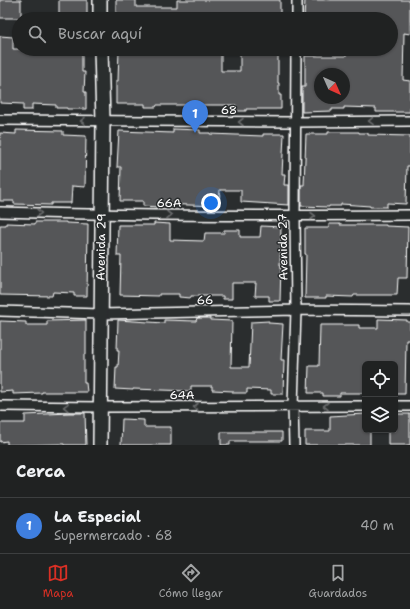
<!DOCTYPE html>
<html lang="es">
<head>
<meta charset="utf-8">
<style>
  body { margin:0; font-family:"Shantell Sans",sans-serif; background:#2d2f2f; color:#f1f3f6 }
  .controls { position:absolute; right:12px; bottom:12px; display:grid; overflow:hidden; border-radius:6px; box-shadow:0 1px 3px #0004 }
  .controls button { width:36px; height:36px; display:grid; place-items:center; padding:0; border:0; border-bottom:1px solid #3d3f40; background:#202222; color:#f1f3f6; font:20px sans-serif }
  .compass { position:absolute; left:314px; top:68px; width:36px; height:36px; border-radius:50%; background:#202222; box-shadow:0 1px 3px #0004; rotate:135deg }
  .you { position:absolute; left:211px; top:203px; width:14px; height:14px; margin:-10px; border:3px solid #fff; border-radius:50%; background:#1a73e8; box-shadow:0 0 0 6px #1a73e833 }
  .badge { display:grid; place-items:center; width:26px; height:26px; border-radius:50%; background:#d93025; color:#fff; font-size:13px; font-weight:700 }
  .pin { position:absolute; translate:-50% -33px; filter:drop-shadow(0 1px 2px #0008) }
  .pin::after { content:''; position:absolute; top:21px; width:14px; height:12px; background:inherit; clip-path:polygon(0 0,100% 0,50% 100%) }
  .list { margin:0; padding:0; list-style:none }
  h2 { display:flex; justify-content:space-between; align-items:center; height:52px; margin:0; padding:0 16px; font-size:17px }
  h2 small { font-size:13px; font-weight:400; color:#a2a4a5 }
  .list li { display:grid; grid-template-columns:26px 1fr auto; gap:12px; align-items:center; box-sizing:border-box; height:56px; padding:0 16px; border-top:1px solid #3d3f40 }
  .list b { display:block; font-size:15px; white-space:nowrap }
  .list p { margin:0; font-size:13px; white-space:nowrap; color:#a2a4a5 }
  .list em { font-size:13px; font-style:normal; color:#a2a4a5 }
  .icon { flex:none; width:22px; height:22px; fill:none; stroke:currentColor; stroke-width:2; stroke-linecap:round; stroke-linejoin:round }
  .map { position:relative; flex:none; width:410px; height:445px; overflow:hidden }
  .search { position:absolute; background:#202222; box-shadow:0 1px 3px #0004; left:12px; right:12px; top:12px; height:44px; display:flex; align-items:center; gap:10px; box-sizing:border-box; padding:0 14px; border-radius:22px; color:#a2a4a5; font-size:15px }
  .sheet { height:108px; background:#202222 }
  nav { display:flex; justify-content:space-around; align-items:center; box-sizing:border-box; height:56px; border-top:1px solid #3d3f40; background:#202222; font-size:11px; color:#a2a4a5 }
  nav a { display:grid; justify-items:center; gap:2px }
  nav .on { color:#d93025 }
  .map>svg:first-child { display:block }
</style>
</head>
<body>
<div class="map">
<svg width="410" height="445" viewBox="0 0 410 445">
  <rect width="100%" height="100%" fill="#2a2d2e"/>
  <filter id="ink" filterUnits="userSpaceOnUse"><feTurbulence type="fractalNoise" baseFrequency=".025" numOctaves="2"/><feDisplacementMap in="SourceGraphic" scale="8" xChannelSelector="R" yChannelSelector="G"/><feConvolveMatrix kernelMatrix="1 2 1 2 8 2 1 2 1" color-interpolation-filters="sRGB"/></filter>
  <g filter="url(#ink)">
    <path fill="#555758" stroke="#fff" fill-rule="evenodd" d="M0,0H21V18H0Z
      M59,0H87V17L59,16Z
      M116,0H136V7H177V0H280V19H160V16H136V19H116Z
      M305,0H410V34L404,33L403,80L410,81V112H376V108L344,107V109H332V111L302,112V87H305V56H346V49H391V19H304ZM320,73H344V98H320Z
      M0,36L13,37V49H82V72H85L84,92H86V109H67V108H56V105L32,104V110H23V104L0,103Z
      M119,49H221V71H240V52H278V83H279V95H281V109H246V111H236V105H157L156,107H145V104H116V81H118Z
      M173,129L200,130V133H210V134L263,136V134H284L282,174H285L284,185H289V205L241,202V190H220L219,206L159,204V207L143,206V201H120L121,167H117L119,131L173,133Z
      M16,130L63,131V135L86,136L85,187L72,186L71,203H51V205L14,204V201H0V133L16,134Z
      M328,132H359V133H368V135L410,136V166H407L406,204L387,203V207H370V206L341,204V206H329V207L301,206V185H304L306,134H328Z
      M35,222H66V223L88,224L87,296H74V293L53,292L52,296L0,295V225H6V223L35,224Z
      M154,223L170,224V240L204,241L205,233H224V230H240V237H260L261,226L281,227L280,265H281L280,301H269V296H255L256,283H232V299H223V296H191V298L179,297V294H159V296L120,295L121,256H117L118,225H154Z
      M329,224H340V225H386V226L408,227L407,278H398L397,295H354L353,297L326,296V298H305L306,254H305V228H329Z
      M197,318H210V320L232,321L231,367H249L251,322L269,321V323L283,324L281,360H284L283,394H271V390L247,389V393H233V391L212,390V386H191V391L133,389V390L115,389L116,367H118L119,350H117L118,320L164,323V320L196,321Z
      M378,319L407,320V322H410V340H406L405,394H395V364H365V393H340V396H323V393H308L309,366H319L320,325H359V328H378Z
      M86,320V354H84V383H86L87,392H42V393L13,394V391L0,392V321L26,322V325H47V321Z
      M69,413H85L86,445H64V444L7,445V441L0,442V423H25V415Z
      M365,414V430H370V445H305V431H330V416Z
      M395,414H410V445H388V430H395Z
      M122,419L144,420V427H171V445H121Z
      M221,432H282V441H230V445H221Z"/>
    <g fill="none" stroke-linecap="round" stroke-linejoin="round">
      <defs>
        <path id="street" d="M297,19V0
          M0,120L295,122L410,121
          M0,212C137,216 273,216 410,215
          M0,311L101,314L296,310L410,311
          M0,406L100,407L365,406
          M395,406H410
          M294,445L293,406L296,310L295,216L296,49"/>
        <path id="secondary" d="M100,0V19
          M100,445L103,121L101,49"/>
      </defs>
      <use href="#street" stroke="#fff" stroke-width="12"/>
      <use href="#secondary" stroke="#fff" stroke-width="16"/>
      <use href="#street" stroke="#2a2d2e" stroke-width="9"/>
      <use href="#secondary" stroke="#2a2d2e" stroke-width="13"/>
    </g>
    <defs><path id="oneway-chevron" d="M-2-3.5L2.5 0L-2 3.5" fill="none" stroke-width="1.6" stroke-linecap="round" stroke-linejoin="round"/></defs>
    <g stroke="#6a6c6d">
      <use href="#oneway-chevron" transform="translate(83 121) rotate(-180)"/>
      <use href="#oneway-chevron" transform="translate(371 121) rotate(179)"/>
      <use href="#oneway-chevron" transform="translate(241 122) rotate(-180)"/>
      <use href="#oneway-chevron" transform="translate(39 213) rotate(2)"/>
      <use href="#oneway-chevron" transform="translate(169 215)"/>
      <use href="#oneway-chevron" transform="translate(313 216)"/>
      <use href="#oneway-chevron" transform="translate(326 406) rotate(180)"/>
      <use href="#oneway-chevron" transform="translate(66 407) rotate(-179)"/>
      <use href="#oneway-chevron" transform="translate(196 407) rotate(180)"/>
    </g>
  </g>
  <g text-anchor="middle" stroke-width="3" stroke-linejoin="round" paint-order="stroke">
    <g font-size="12" fill="#fff" stroke="#2a2d2e">
      <text x="229" y="114">68</text>
      <text x="169" y="207">66A</text>
      <text transform="translate(101 247) rotate(-89)" y="4">Avenida 29</text>
      <text transform="translate(283 247) rotate(-91)" y="4">Avenida 27</text>
      <text transform="translate(205 300) rotate(-1)" y="4">66</text>
      <text x="182" y="399">64A</text>
    </g>
  </g>
</svg>
<div class="controls">
<button><svg class="icon" aria-label="locate" viewBox="0 0 24 24"><circle cx="12" cy="12" r="6"/><path d="M12 2v4M12 18v4M2 12h4M18 12h4"/></svg></button>
<button><svg class="icon" aria-label="layers" viewBox="0 0 24 24"><path d="M12 4l9 5-9 5-9-5zM3 14l9 5 9-5"/></svg></button>
</div>
<svg class="compass" viewBox="-18 -18 36 36"><path d="M0-13l5 13h-10z" fill="#e53935"/><path d="M0 13l5-13h-10z" fill="#a2a4a5"/></svg>
<div class="you"></div>
<div class="pin badge" style="left:195px;top:133px;background:#3f7fe0">1</div>
<div class="search"><svg class="icon" aria-label="search" viewBox="0 0 24 24"><circle cx="10" cy="10" r="6"/><path d="M15 15l6 6"/></svg>Buscar aquí</div>
</div>
<section class="sheet">
<h2>Cerca<small></small></h2>
<ul class="list">
<li><span class="badge" style="background:#3f7fe0">1</span><div><b>La Especial</b><p>Supermercado · 68</p></div><em>40 m</em></li>
</ul>
</section>
<nav>
<a class="on"><svg class="icon" aria-label="map" viewBox="0 0 24 24"><path d="M3 6l6-2 6 2 6-2v14l-6 2-6-2-6 2zM9 4v14M15 6v14"/></svg>Mapa</a>
<a><svg class="icon" aria-label="directions" viewBox="0 0 24 24"><path d="M12 3l9 9-9 9-9-9zM9 14v-3h6M13 9l2 2-2 2"/></svg>Cómo llegar</a>
<a><svg class="icon" aria-label="saved" viewBox="0 0 24 24"><path d="M7 4h10v16l-5-4-5 4z"/></svg>Guardados</a>
</nav>
</body>
</html>
